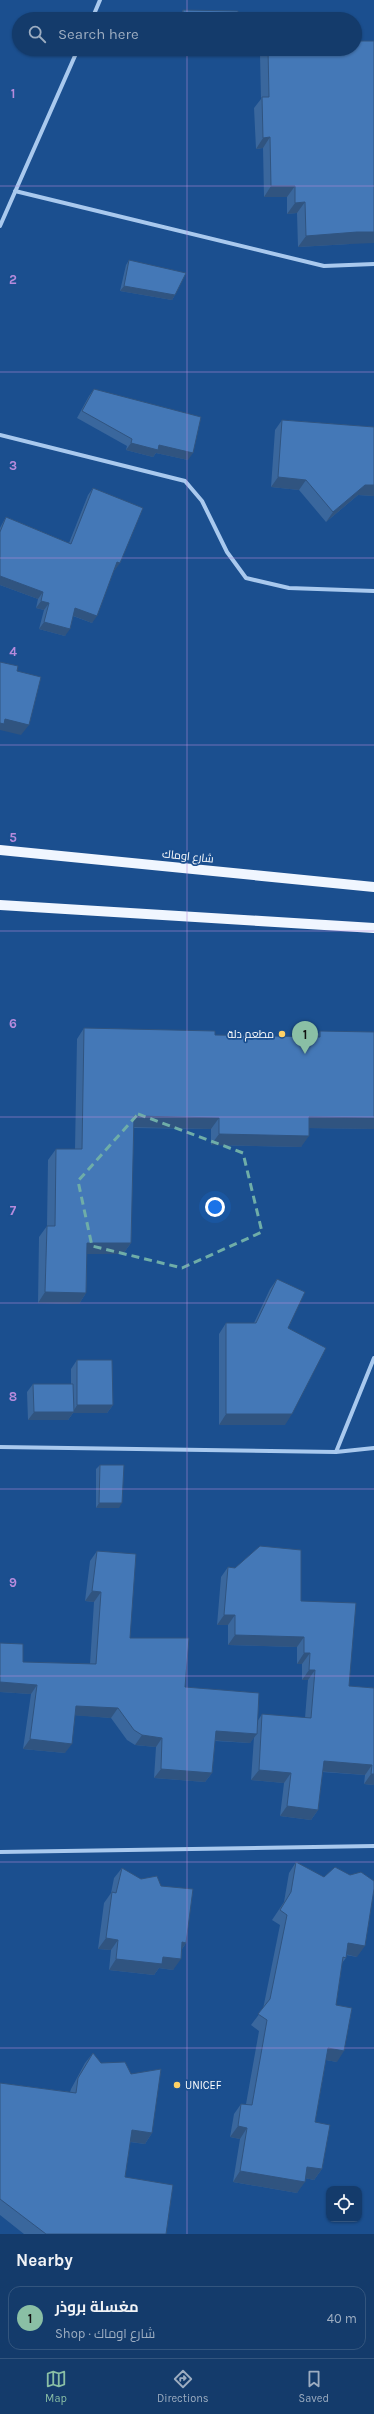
<!DOCTYPE html>
<html lang="en">
<head>
<meta charset="utf-8">
<style>
  body { margin:0; font-family:Karla,Cairo,sans-serif; background:#1d4271; color:#f1f3f6 }
  .controls { position:absolute; right:12px; bottom:12px; display:grid; overflow:hidden; border-radius:8px; box-shadow:0 1px 3px #0004 }
  .controls button { width:36px; height:36px; display:grid; place-items:center; padding:0; border:0; border-bottom:1px solid #33557e; background:#143b6b; color:#f1f3f6; font:20px sans-serif }
  .you { position:absolute; left:215px; top:1207px; width:14px; height:14px; margin:-10px; border:3px solid #fff; border-radius:50%; background:#1a73e8; box-shadow:0 0 0 6px #1a73e833 }
  .badge { display:grid; place-items:center; width:26px; height:26px; border-radius:50%; background:#8abfa5; color:#111; font-size:13px; font-weight:700 }
  .pin { position:absolute; translate:-50% -33px; filter:drop-shadow(0 1px 2px #0008) }
  .pin::after { content:''; position:absolute; top:21px; width:14px; height:12px; background:inherit; clip-path:polygon(0 0,100% 0,50% 100%) }
  .list { margin:0; padding:0; list-style:none }
  h2 { display:flex; justify-content:space-between; align-items:center; height:52px; margin:0; padding:0 16px; font-size:17px }
  h2 small { font-size:13px; font-weight:400; color:#9dadc1 }
  .list li { display:grid; grid-template-columns:26px 1fr auto; gap:12px; align-items:center; box-sizing:border-box; height:64px; margin:0 8px 8px; padding:0 8px; border:1px solid #33557e; border-radius:12px }
  .list b { display:block; font-size:15px; white-space:nowrap }
  .list p { margin:0; font-size:13px; white-space:nowrap; color:#9dadc1 }
  .list em { font-size:13px; font-style:normal; color:#9dadc1 }
  .icon { flex:none; width:22px; height:22px; fill:none; stroke:currentColor; stroke-width:2; stroke-linecap:round; stroke-linejoin:round }
  .map { position:relative; flex:none; width:374px; height:2234px; overflow:hidden }
  .search { position:absolute; background:#143b6b; box-shadow:0 1px 3px #0004; left:12px; right:12px; top:12px; height:44px; display:flex; align-items:center; gap:10px; box-sizing:border-box; padding:0 14px; border-radius:22px; color:#9dadc1; font-size:15px }
  .sheet { height:124px; background:#143b6b }
  nav { display:flex; justify-content:space-around; align-items:center; box-sizing:border-box; height:56px; border-top:1px solid #33557e; background:#143b6b; font-size:11px; color:#9dadc1 }
  nav a { display:grid; justify-items:center; gap:2px }
  nav .on { color:#8abfa5 }
  .map>svg:first-child { display:block }
</style>
</head>
<body>
<div class="map">
<svg width="374" height="2234" viewBox="0 0 374 2234">
  <rect width="100%" height="100%" fill="#1b4f8f"/>
  <g fill="none" stroke-linecap="round" stroke-linejoin="round">
    <path stroke="#a9c9ee" stroke-width="4" d="M92,19L100,0
      M15,191L324,266L374,264
      M0,226L78,49
      M0,435L185,481L202,501L227,552L246,578L289,588L374,591
      M0,1447L336,1452L374,1448
      M336,1452L374,1358
      M0,1852L374,1846"/>
    <path stroke="#f0f6ff" stroke-width="10" d="M0,850L374,887
      M0,905L374,928"/>
  </g>
  <path fill="#3a679d" d="M183,10L238,19H178Z
    M264,49H355L350,244L298,247L297,213L287,214V197H264L263,148L256,149L254,108L261,99L260,55Z
    M129,260L175,295L172,300L120,291L126,265Z
    M94,389L188,460L156,453L153,457L126,450L127,446L77,418L89,396Z
    M282,420L374,427V496L358,495L326,522L299,490L271,487L275,430Z
    M93,488L115,570H114L92,623L73,616L65,636L39,629L44,610L36,608L38,599L0,585V528L2,524L6,517L69,543L88,495Z
    M84,1028L215,1035L316,1037L320,1031L374,1129L309,1128L301,1147L211,1145V1129L133,1128L131,1243L123,1254H87L86,1293L79,1304L38,1303L39,1237L47,1226L48,1160L56,1149H75L77,1039Z
    M277,1279L288,1328L285,1425H219V1334L226,1323H254L270,1289Z
    M77,1360L113,1405L107,1413H73L68,1420H28L27,1392L33,1384H71V1369Z
    M100,1465L119,1508H96V1469Z
    M97,1551L130,1638L185,1687L257,1722L262,1714L305,1718L308,1680H302V1664H297V1647L228,1645V1625H217L221,1577L228,1567L301,1601L349,1686L374,1688V1785L364,1784L365,1775L322,1772L318,1810L311,1820L280,1816L284,1783L251,1780L254,1737L250,1743L215,1741L212,1773L205,1782L154,1778L156,1747L135,1745L127,1740L111,1718L75,1715L65,1753L23,1749L31,1694L0,1692V1643L23,1662L90,1664L94,1602L85,1601L90,1561Z
    M296,1862L357,1957L346,1955V1958L342,1963L336,2005L337,2062L326,2060L315,2122L322,2169L314,2180L305,2178L297,2193L233,2182L240,2139L230,2137L234,2114L241,2104H246L259,2031L251,2025L263,2009L280,1925L272,1920L284,1902L289,1873Z
    M122,1868L186,1943L182,1949L173,1970L159,1968L154,1975L109,1970L111,1950L98,1949L104,1903L111,1893L114,1878Z
    M93,2053L152,2133L145,2144L130,2142L125,2177L166,2234H24L0,2215V2083L70,2092L71,2089L85,2063Z"/>
  <path fill="#305480" d="M178,49H233L232,50H177Z
    M270,137L263,148L256,149L263,138Z
    M271,186H295L287,197H264Z
    M305,202L297,213L287,214L295,203Z
    M357,232H374V243L350,244L298,247L306,236Z
    M124,286L175,295L172,300L120,291Z
    M131,443L159,445L193,453L188,460L156,453L153,457L126,450Z
    M278,477L306,480L299,490L271,487Z
    M365,485H374V496L358,495L326,522L333,512Z
    M117,562L120,563L115,570L112,569Z
    M0,576L43,592L38,599L0,585Z
    M41,601L49,603L44,610L36,608Z
    M75,608L97,616L92,623L71,615Z
    M44,622L70,629L65,636L39,629Z
    M5,719L29,725L21,735L0,730V723Z
    M134,1116L219,1118L211,1129L126,1127Z
    M309,1117L374,1118V1129L301,1128Z
    M219,1134L309,1136L301,1147L211,1145Z
    M87,1243H131L123,1254H79Z
    M45,1292L86,1293L79,1304L38,1303Z
    M77,1405H113L107,1413H73L68,1420H28L34,1412H73Z
    M226,1414H292L285,1425H219Z
    M99,1503H122L119,1508H96Z
    M92,1591L101,1592L94,1602L85,1601Z
    M224,1615H235L228,1625H217Z
    M235,1635L304,1637L297,1647L228,1645Z
    M304,1653H310L302,1664H297Z
    M309,1670H315L308,1680H302Z
    M0,1682L37,1685L31,1694L0,1692Z
    M76,1706L118,1708L111,1718L69,1715Z
    M216,1731L257,1734L250,1743L209,1740Z
    M142,1735L162,1738L156,1747L135,1745Z
    M30,1739L72,1744L65,1753L23,1749Z
    M324,1761L372,1765L365,1775L317,1771Z
    M161,1769L212,1773L205,1782L154,1778Z
    M259,1770L291,1773L284,1783L251,1780Z
    M371,1774H374V1785L364,1784Z
    M287,1806L318,1810L311,1820L280,1816Z
    M106,1938L118,1940L111,1950L98,1949Z
    M182,1942L186,1943L179,1953Z
    M348,1943L365,1946L357,1957L341,1953Z
    M163,1957L181,1959L173,1970L159,1968L154,1975L109,1970L116,1959Z
    M328,2048L344,2051L337,2062L320,2059Z
    M238,2126L247,2128L240,2139L230,2137Z
    M132,2130L152,2133L145,2144L125,2141Z
    M307,2167L322,2169L314,2180L300,2177Z
    M240,2171L305,2182L297,2193L233,2182Z"/>
  <path fill="#4478b7" stroke="#305480" d="M183,10L238,11V19H183Z
    M355,41H374V232H357L306,236L305,202L295,203V186H271L270,137L263,138L262,97H269L268,49H355Z
    M129,260L186,273L175,295L124,286Z
    M94,389L201,417L193,453L159,445L158,450L131,443L132,439L82,411Z
    M282,420L374,427V485H365L333,512L306,480L278,477Z
    M93,488L143,508L120,563L117,562L97,616L75,608L70,629L44,622L49,603L41,601L43,592L0,576V532L6,517L71,544Z
    M0,662L18,666L17,671L41,677L29,725L5,719L4,724L0,723Z
    M84,1028L215,1031V1035L320,1037V1031L374,1032V1118L309,1117V1136L219,1134V1118L134,1116L131,1243H87L86,1293L45,1292L47,1226H55L56,1149H82Z
    M277,1279L305,1292L288,1328L326,1348L292,1414H226V1323H256Z
    M77,1360H112L113,1405H77Z
    M33,1384H73L74,1412H34Z
    M100,1465H124L122,1503H99Z
    M260,1546L301,1550V1601L356,1603L349,1686L374,1688V1774H371L372,1765L324,1761L318,1810L287,1806L291,1773L259,1770L262,1714L311,1718L315,1670H309L310,1653H304V1637L235,1635V1615H224L228,1567L235,1568Z
    M97,1551L136,1554L130,1638H189L185,1687L259,1693L257,1734L216,1731L212,1773L161,1769L162,1738L142,1735L134,1730L118,1708L76,1706L72,1744L30,1739L37,1685L0,1682V1643L23,1644V1662L96,1664L101,1592L92,1591Z
    M296,1862L324,1877L335,1867L350,1875L361,1872L374,1881V1889L365,1946L348,1943L346,1958L343,1957L336,2005L352,2008L344,2051L328,2048L315,2122L330,2125L322,2169L307,2167L305,2182L240,2171L247,2128L238,2126L241,2104L252,2105L267,2020L258,2014L270,1999L287,1915L280,1910L291,1892Z
    M122,1868L141,1879L157,1876L161,1886L193,1889L186,1943L182,1942L181,1959L163,1957L162,1964L116,1959L118,1940L106,1938L112,1892L116,1893Z
    M93,2053L101,2063L125,2062L131,2074L161,2069L152,2133L132,2130L125,2177L173,2185L166,2234H46L0,2199V2083L76,2093L78,2078Z"/>
  <path fill="none" stroke="#6fada8" stroke-width="3" stroke-dasharray="8 5" stroke-linejoin="round" d="M138,1114L243,1153L262,1232L182,1268L92,1246L78,1181Z"/>
  <path fill="none" stroke="#b68bdc" stroke-width="1" stroke-opacity="0.55" d="M187,0V19M187,49V2234M0,186H374M0,372H374M0,558H374M0,745H374M0,931H374M0,1117H374M0,1303H374M0,1489H374M0,1676H374M0,1862H374M0,2048H374"/>
  <g fill="#ffd166" stroke="#1b4f8f" stroke-width="1.5">
    <circle cx="282" cy="1034" r="4"/>
    <circle cx="177" cy="2085" r="4"/>
  </g>
  <g text-anchor="middle" stroke-width="3.5" stroke-linejoin="round" paint-order="stroke">
    <g font-size="11" fill="#fff" stroke="#1b4f8f">
      <text transform="translate(188 856) rotate(6)" y="4">شارع اوماك</text>
    </g>
    <g font-size="11" fill="#fff" stroke="#1b4f8f" text-anchor="end">
      <text x="274" y="1038">مطعم دلة</text>
      <text x="185" y="2089" text-anchor="start">UNICEF</text>
    </g>
  </g>
  <g font-size="13" text-anchor="middle" font-weight="bold" fill="#b68bdc" stroke="#1b4f8f" stroke-width="3.5" stroke-linejoin="round" paint-order="stroke">
    <text x="13" y="98">1</text>
    <text x="13" y="284">2</text>
    <text x="13" y="470">3</text>
    <text x="13" y="656">4</text>
    <text x="13" y="842">5</text>
    <text x="13" y="1028">6</text>
    <text x="13" y="1215">7</text>
    <text x="13" y="1401">8</text>
    <text x="13" y="1587">9</text>
  </g>
</svg>
<div class="controls">
<button><svg class="icon" aria-label="locate" viewBox="0 0 24 24"><circle cx="12" cy="12" r="6"/><path d="M12 2v4M12 18v4M2 12h4M18 12h4"/></svg></button>
</div>
<div class="you"></div>
<div class="pin badge" style="left:305px;top:1054px">1</div>
<div class="search"><svg class="icon" aria-label="search" viewBox="0 0 24 24"><circle cx="10" cy="10" r="6"/><path d="M15 15l6 6"/></svg>Search here</div>
</div>
<section class="sheet">
<h2>Nearby<small></small></h2>
<ul class="list">
<li><span class="badge">1</span><div><b>مغسلة بروذر</b><p>Shop · شارع اوماك</p></div><em>40 m</em></li>
</ul>
</section>
<nav>
<a class="on"><svg class="icon" aria-label="map" viewBox="0 0 24 24"><path d="M3 6l6-2 6 2 6-2v14l-6 2-6-2-6 2zM9 4v14M15 6v14"/></svg>Map</a>
<a><svg class="icon" aria-label="directions" viewBox="0 0 24 24"><path d="M12 3l9 9-9 9-9-9zM9 14v-3h6M13 9l2 2-2 2"/></svg>Directions</a>
<a><svg class="icon" aria-label="saved" viewBox="0 0 24 24"><path d="M7 4h10v16l-5-4-5 4z"/></svg>Saved</a>
</nav>
</body>
</html>
